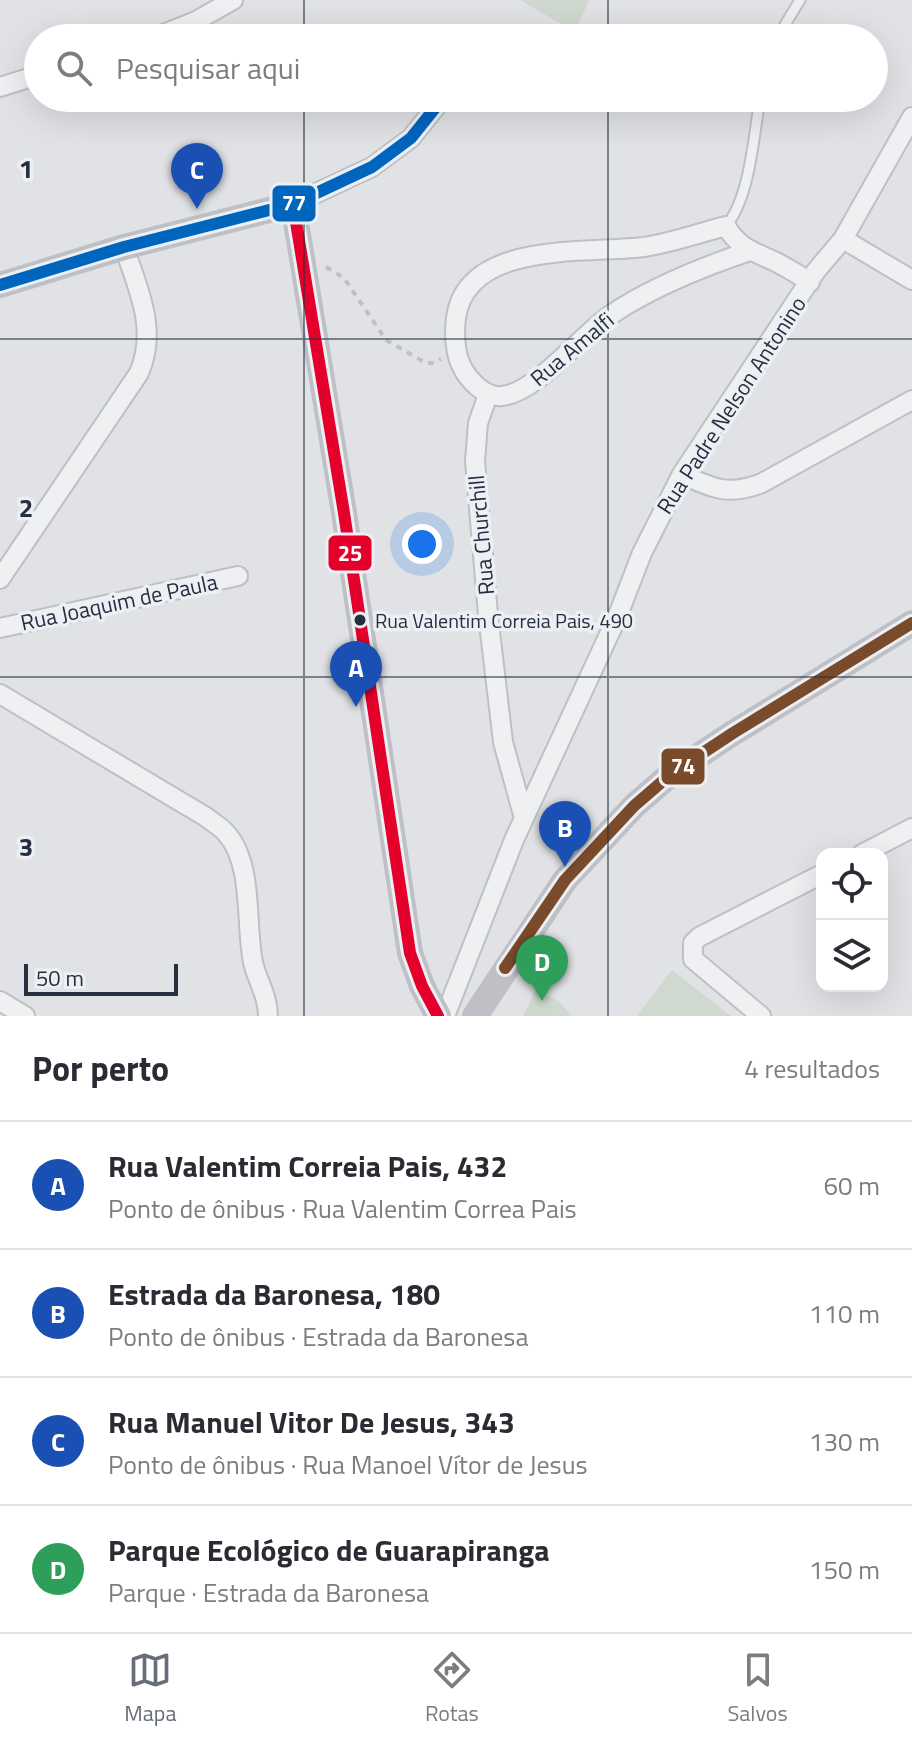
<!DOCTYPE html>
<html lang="pt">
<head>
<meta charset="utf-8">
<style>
  body { margin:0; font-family:"Titillium Web",sans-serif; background:#f7f7f7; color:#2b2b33 }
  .controls { position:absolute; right:24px; bottom:24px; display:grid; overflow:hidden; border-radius:16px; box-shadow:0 8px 32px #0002 }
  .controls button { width:72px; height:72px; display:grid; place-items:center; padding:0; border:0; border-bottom:2px solid #e1e1e2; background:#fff; color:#2b2b33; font:40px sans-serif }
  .scale { position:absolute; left:24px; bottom:20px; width:154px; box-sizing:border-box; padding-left:8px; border:4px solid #262f3f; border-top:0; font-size:22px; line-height:28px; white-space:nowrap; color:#262f3f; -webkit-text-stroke:6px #ecf0f5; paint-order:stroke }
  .you { position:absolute; left:422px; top:544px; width:28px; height:28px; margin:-20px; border:6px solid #fff; border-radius:50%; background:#1a73e8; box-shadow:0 0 0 12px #1a73e833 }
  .badge { display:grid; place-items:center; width:52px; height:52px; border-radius:50%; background:#676e79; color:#fff; font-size:26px; font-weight:700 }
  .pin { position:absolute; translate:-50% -66px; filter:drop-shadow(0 2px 4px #0008) }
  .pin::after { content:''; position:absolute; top:42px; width:28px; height:24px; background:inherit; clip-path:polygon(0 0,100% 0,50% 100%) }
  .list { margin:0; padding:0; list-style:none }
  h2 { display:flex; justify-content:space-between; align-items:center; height:104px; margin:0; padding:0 32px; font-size:34px }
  h2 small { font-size:26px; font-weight:400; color:#7c7c81 }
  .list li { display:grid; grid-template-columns:52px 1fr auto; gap:24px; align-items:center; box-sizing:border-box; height:128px; padding:0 32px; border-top:2px solid #e1e1e2 }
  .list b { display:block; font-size:30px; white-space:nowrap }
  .list p { margin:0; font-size:26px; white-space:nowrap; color:#7c7c81 }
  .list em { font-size:26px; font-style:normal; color:#7c7c81 }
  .icon { flex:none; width:44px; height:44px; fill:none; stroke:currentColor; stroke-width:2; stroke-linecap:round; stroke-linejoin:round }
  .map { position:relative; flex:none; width:912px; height:1016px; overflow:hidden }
  .search { position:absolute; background:#fff; box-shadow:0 8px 32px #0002; left:24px; right:24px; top:24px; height:88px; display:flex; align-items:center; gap:20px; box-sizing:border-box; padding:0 28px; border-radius:44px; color:#7c7c81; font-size:30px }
  .sheet { height:616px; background:#fff }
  nav { display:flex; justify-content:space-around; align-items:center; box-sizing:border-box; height:112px; border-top:2px solid #e1e1e2; background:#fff; font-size:22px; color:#7c7c81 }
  nav a { display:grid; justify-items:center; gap:4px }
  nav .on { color:#676e79 }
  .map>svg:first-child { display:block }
</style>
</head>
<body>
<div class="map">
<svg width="912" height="1016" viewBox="0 0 912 1016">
  <rect width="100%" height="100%" fill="#e0e2e5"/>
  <path fill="#d0d9d0" d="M520,0H589L575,32Z
    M672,970L731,1016H637Z
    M537,987L552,999L554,997L572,1016H523Z"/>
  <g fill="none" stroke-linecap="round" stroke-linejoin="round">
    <defs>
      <path id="lane" d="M777,38L800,0
        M726,226C750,198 754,134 760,98"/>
      <path id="street" d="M153,38L196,21L233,0
        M0,87L38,75
        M293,204L372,167L411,138L443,98
        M843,239L912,280
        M750,251C702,267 654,286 612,314C582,334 536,393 502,396C485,398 468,380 461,365C455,352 454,333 456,318C466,240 588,254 644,247C671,243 699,233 726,226C738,248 755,252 776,262C788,268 799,275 810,282
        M488,395L478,423L475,461L488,615L503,742L524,818
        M682,474C713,489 729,496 762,483L912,400
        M0,579L139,373C158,329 138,289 124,247
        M0,628L238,576
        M0,694L206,817C212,822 221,827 226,833C254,864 245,923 253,962C257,981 268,995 268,1016
        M862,854L912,828
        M0,1001L25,1016
        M445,1016L514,840L618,615L642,553L682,474L816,271L843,239L912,117
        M761,1016L693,959V943L699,937L822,874"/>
    </defs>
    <use href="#lane" stroke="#bec0c3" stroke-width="13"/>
    <use href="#street" stroke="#bec0c3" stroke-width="22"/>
    <path stroke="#bfc0c5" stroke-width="4" stroke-dasharray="6 6" stroke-linecap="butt" d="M326,267L344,278L386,340L426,363H434L441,359"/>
    <use href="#lane" stroke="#eff0f2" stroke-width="9"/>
    <use href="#street" stroke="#eff0f2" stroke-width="18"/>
    <path stroke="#bec0c5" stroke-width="26" d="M0,285L124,247L293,204L344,513L410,953L422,986L438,1016
      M475,1016L565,880L634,806L671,774L733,733L912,623"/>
    <defs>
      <path id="bus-1" d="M293,204L344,513L410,953L422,986L438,1016"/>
      <path id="bus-2" d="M505,968L565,880L634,806L671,774L733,733L912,623"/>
      <path id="bus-3" d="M0,285L124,247L293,204L372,167L411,138L443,98"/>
    </defs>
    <use href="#bus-1" stroke="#ecf0f5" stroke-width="18"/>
    <use href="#bus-2" stroke="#ecf0f5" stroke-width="18"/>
    <use href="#bus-3" stroke="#ecf0f5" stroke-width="18"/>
    <use href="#bus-1" stroke="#e4002b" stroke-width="12"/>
    <use href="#bus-2" stroke="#7a4b2a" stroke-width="12"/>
    <use href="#bus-3" stroke="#0065bd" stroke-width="12"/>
  </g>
  <path fill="none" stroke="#262f3f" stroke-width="2" stroke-opacity="0.55" d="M304,0V38M608,0V38M304,98V1016M608,98V1016M0,339H912M0,677H912"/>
  <circle fill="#262f3f" stroke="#ecf0f5" stroke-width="3" cx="360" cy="620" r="7"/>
  <g text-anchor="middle" stroke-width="7" stroke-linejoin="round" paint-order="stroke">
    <g font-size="20" fill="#262f3f" stroke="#ecf0f5" text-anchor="start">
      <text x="375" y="628">Rua Valentim Correia Pais, 490</text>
    </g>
    <g font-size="22" fill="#262f3f" stroke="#ecf0f5">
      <text transform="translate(572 349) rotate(-40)" y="8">Rua Amalfi</text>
      <text transform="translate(731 405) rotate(-57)" y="8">Rua Padre Nelson Antonino</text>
      <text transform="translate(481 535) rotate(-95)" y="8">Rua Churchill</text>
      <text transform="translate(119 602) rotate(-12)" y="8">Rua Joaquim de Paula</text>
    </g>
  </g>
  <g font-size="26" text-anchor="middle" font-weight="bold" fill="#262f3f" stroke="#ecf0f5" stroke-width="7" stroke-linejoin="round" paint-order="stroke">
    <text x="26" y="178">1</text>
    <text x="26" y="517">2</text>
    <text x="26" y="856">3</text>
  </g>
  <g stroke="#ecf0f5" stroke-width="3">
    <rect x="271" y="184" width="46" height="39" rx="8" fill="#0065bd"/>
    <rect x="327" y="534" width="46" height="38" rx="8" fill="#e4002b"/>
    <rect x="660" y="747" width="46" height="39" rx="8" fill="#7a4b2a"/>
  </g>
  <g font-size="22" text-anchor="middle" font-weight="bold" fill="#fff">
    <text x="294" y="211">77</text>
    <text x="350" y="561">25</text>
    <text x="683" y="774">74</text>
  </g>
</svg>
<div class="controls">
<button><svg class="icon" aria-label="locate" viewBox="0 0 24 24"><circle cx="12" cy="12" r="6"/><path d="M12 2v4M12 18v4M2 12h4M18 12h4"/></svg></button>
<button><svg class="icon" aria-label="layers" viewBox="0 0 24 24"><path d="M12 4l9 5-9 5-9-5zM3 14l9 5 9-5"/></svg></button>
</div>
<div class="scale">50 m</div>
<div class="you"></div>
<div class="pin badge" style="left:356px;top:707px;background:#1a4fb4">A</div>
<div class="pin badge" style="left:565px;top:867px;background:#1a4fb4">B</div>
<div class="pin badge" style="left:197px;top:209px;background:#1a4fb4">C</div>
<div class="pin badge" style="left:542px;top:1001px;background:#2e9e5b">D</div>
<div class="search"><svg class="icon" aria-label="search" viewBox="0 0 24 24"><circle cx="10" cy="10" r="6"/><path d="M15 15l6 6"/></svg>Pesquisar aqui</div>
</div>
<section class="sheet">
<h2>Por perto<small>4 resultados</small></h2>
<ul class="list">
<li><span class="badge" style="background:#1a4fb4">A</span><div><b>Rua Valentim Correia Pais, 432</b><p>Ponto de ônibus · Rua Valentim Correa Pais</p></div><em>60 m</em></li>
<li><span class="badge" style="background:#1a4fb4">B</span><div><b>Estrada da Baronesa, 180</b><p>Ponto de ônibus · Estrada da Baronesa</p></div><em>110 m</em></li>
<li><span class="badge" style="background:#1a4fb4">C</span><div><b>Rua Manuel Vitor De Jesus, 343</b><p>Ponto de ônibus · Rua Manoel Vítor de Jesus</p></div><em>130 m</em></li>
<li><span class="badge" style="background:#2e9e5b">D</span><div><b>Parque Ecológico de Guarapiranga</b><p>Parque · Estrada da Baronesa</p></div><em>150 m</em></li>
</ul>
</section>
<nav>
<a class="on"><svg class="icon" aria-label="map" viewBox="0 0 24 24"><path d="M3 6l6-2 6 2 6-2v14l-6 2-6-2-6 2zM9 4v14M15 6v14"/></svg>Mapa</a>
<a><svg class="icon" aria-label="directions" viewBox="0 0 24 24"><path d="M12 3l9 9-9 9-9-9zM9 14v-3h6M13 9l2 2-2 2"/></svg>Rotas</a>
<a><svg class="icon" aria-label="saved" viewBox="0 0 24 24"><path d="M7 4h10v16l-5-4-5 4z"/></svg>Salvos</a>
</nav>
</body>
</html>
